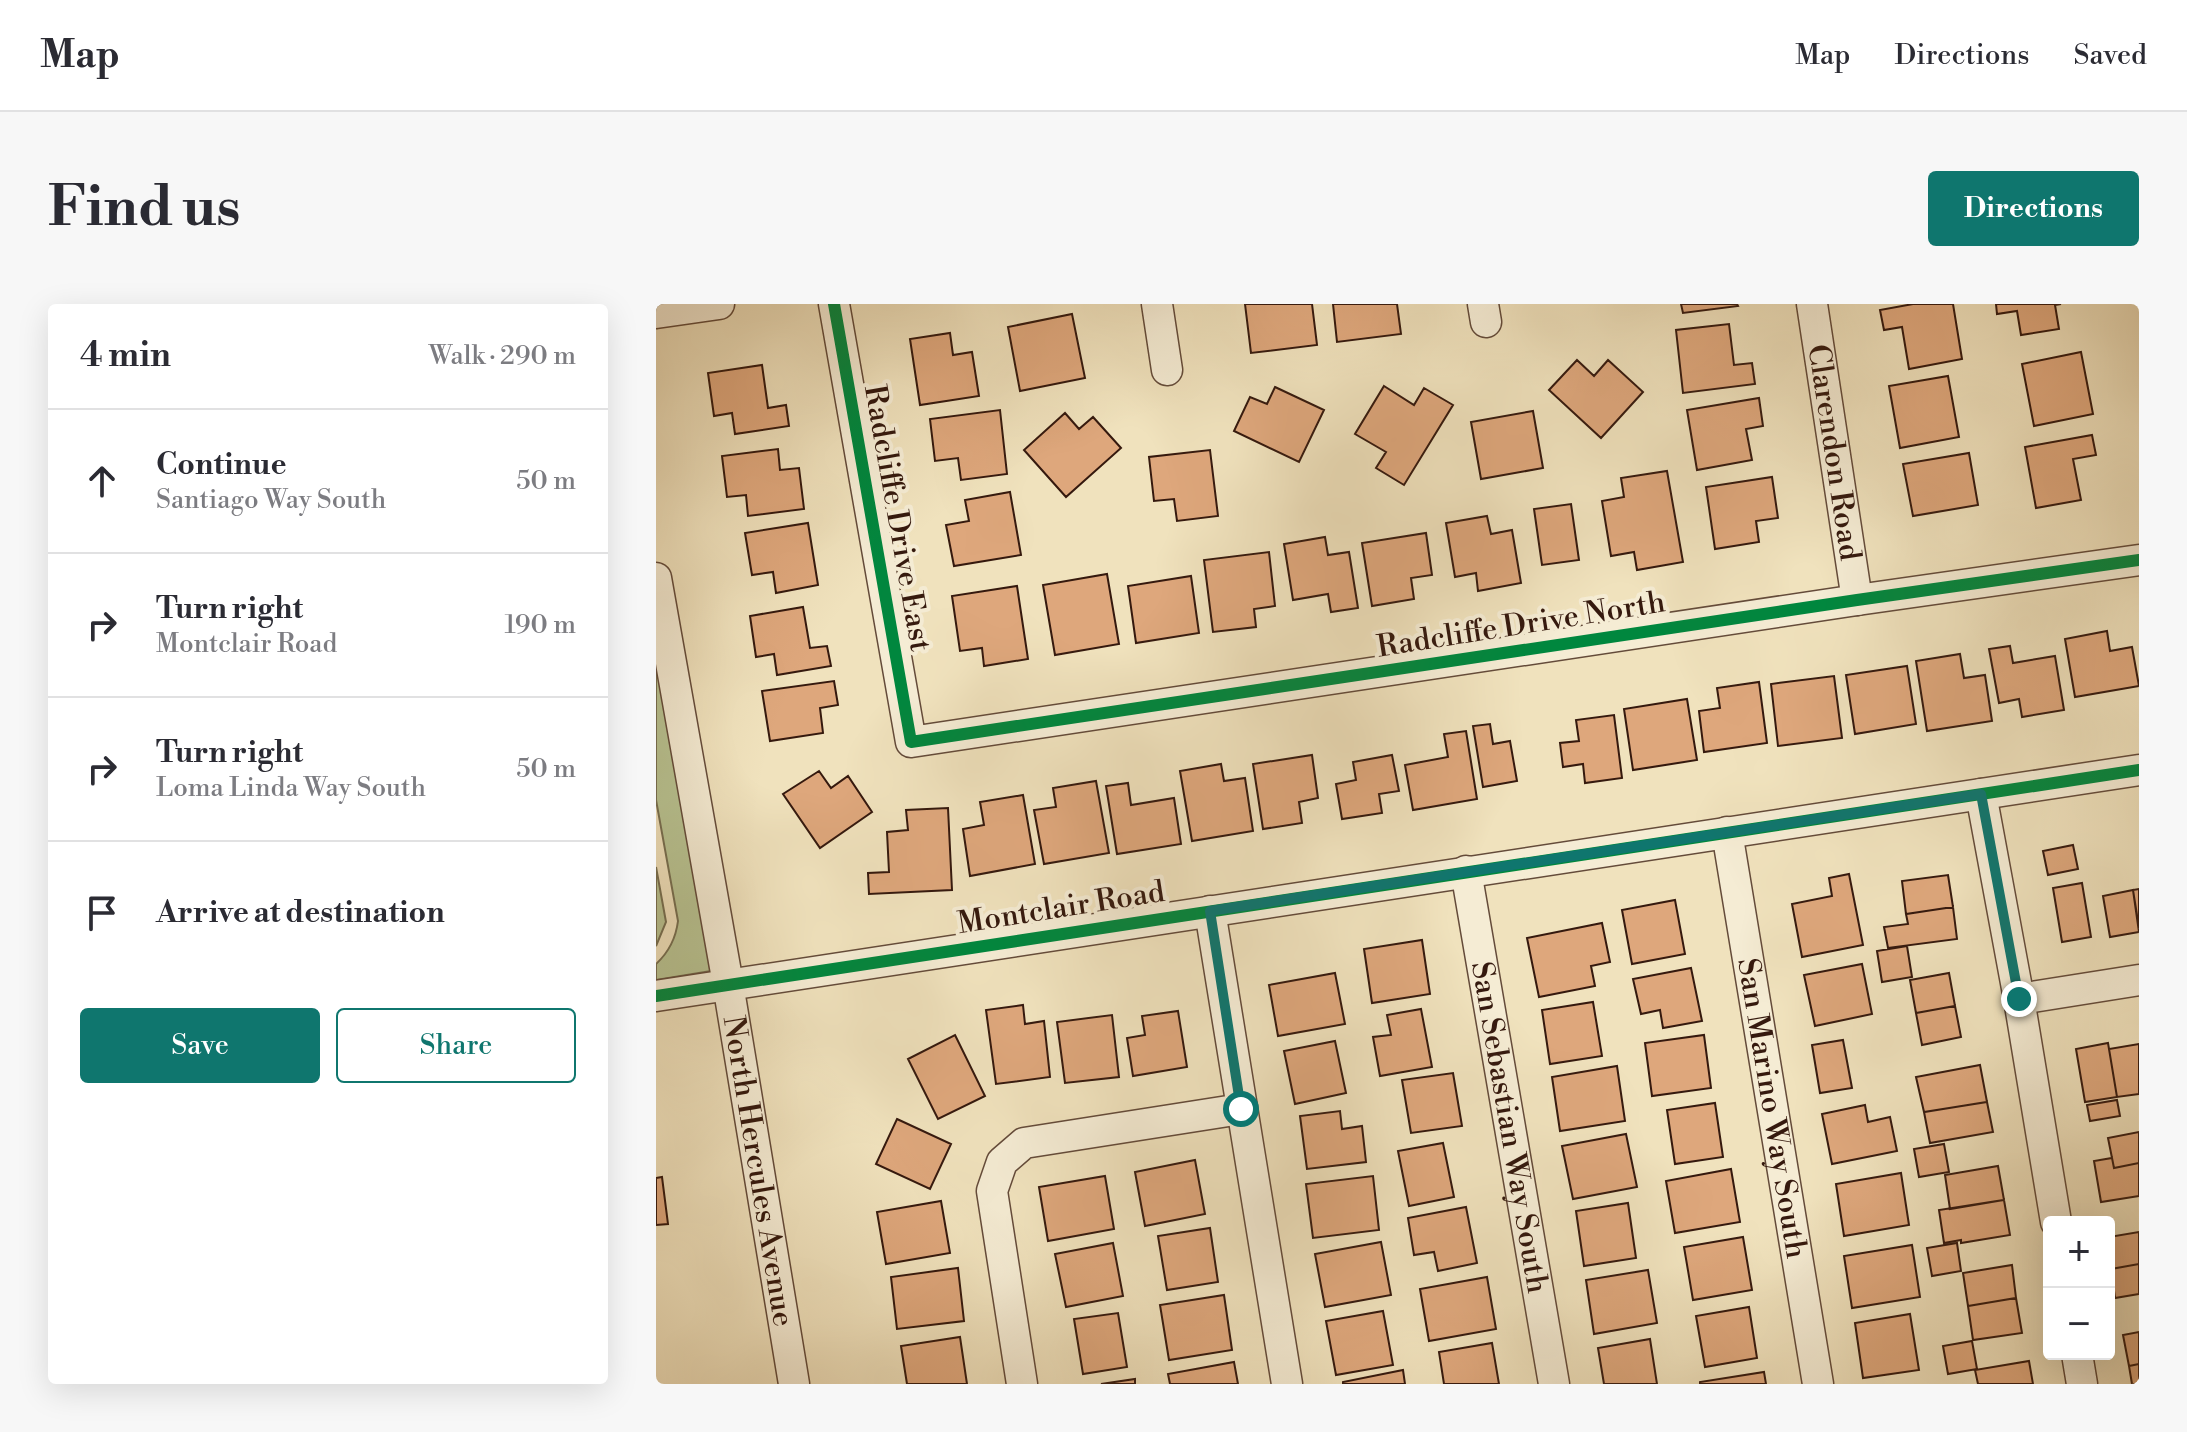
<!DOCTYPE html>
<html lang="en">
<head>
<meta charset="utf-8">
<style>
  body { margin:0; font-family:"Libre Bodoni",serif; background:#f7f7f7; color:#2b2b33 }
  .controls { position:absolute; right:24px; bottom:24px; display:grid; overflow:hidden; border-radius:8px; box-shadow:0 8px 32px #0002 }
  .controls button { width:72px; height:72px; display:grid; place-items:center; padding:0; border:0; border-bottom:2px solid #e1e1e2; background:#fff; color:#2b2b33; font:40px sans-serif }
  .stop { position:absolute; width:24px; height:24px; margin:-18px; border:6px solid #0f766e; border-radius:50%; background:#fff }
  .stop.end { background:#0f766e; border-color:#fff; box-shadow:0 2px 8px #0008 }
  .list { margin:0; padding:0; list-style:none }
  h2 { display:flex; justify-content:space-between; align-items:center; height:104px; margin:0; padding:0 32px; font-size:34px }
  h2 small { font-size:26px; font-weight:400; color:#7c7c81 }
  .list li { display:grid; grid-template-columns:52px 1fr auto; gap:24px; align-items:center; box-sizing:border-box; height:144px; padding:0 32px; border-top:2px solid #e1e1e2 }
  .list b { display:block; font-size:30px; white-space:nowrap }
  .list p { margin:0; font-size:26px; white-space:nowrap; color:#7c7c81 }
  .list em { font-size:26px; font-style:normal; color:#7c7c81 }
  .actions { display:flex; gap:16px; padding:24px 32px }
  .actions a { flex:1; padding:18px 0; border:2px solid #0f766e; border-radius:8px; text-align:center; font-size:28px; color:#0f766e }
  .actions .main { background:#0f766e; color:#fff }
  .icon { flex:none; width:44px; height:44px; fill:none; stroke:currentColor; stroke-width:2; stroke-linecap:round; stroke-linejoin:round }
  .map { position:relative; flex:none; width:1483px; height:1080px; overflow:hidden; border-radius:8px }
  header { display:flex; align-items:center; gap:48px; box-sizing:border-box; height:112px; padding:0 40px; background:#fff; border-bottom:2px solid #e1e1e2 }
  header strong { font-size:38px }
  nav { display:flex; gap:44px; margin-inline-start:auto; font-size:28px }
  .intro { display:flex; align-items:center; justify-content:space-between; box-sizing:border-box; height:192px; padding:0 48px }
  h1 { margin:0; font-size:56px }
  .button { padding:20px 36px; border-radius:8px; background:#0f766e; color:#fff; font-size:28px; font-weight:700 }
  main { display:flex; gap:48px; padding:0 48px }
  aside { flex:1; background:#fff; border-radius:8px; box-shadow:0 8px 32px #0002 }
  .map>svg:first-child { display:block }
</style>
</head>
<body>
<header>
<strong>Map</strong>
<nav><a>Map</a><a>Directions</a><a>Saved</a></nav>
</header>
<div class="intro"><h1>Find us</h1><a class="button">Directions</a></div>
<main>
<aside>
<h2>4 min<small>Walk · 290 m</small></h2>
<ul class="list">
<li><svg class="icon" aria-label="ahead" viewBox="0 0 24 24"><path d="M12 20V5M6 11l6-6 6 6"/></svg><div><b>Continue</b><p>Santiago Way South</p></div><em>50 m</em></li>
<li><svg class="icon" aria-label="right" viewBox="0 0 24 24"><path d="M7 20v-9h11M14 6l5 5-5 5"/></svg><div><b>Turn right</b><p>Montclair Road</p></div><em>190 m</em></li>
<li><svg class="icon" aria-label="right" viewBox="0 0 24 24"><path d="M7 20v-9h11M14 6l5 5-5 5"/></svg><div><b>Turn right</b><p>Loma Linda Way South</p></div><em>50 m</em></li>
<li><svg class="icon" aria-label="arrive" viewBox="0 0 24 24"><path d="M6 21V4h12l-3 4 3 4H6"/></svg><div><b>Arrive at destination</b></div></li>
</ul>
<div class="actions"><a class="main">Save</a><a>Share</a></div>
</aside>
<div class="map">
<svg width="1483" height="1080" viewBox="0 0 1483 1080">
  <rect width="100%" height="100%" fill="#f0e2bd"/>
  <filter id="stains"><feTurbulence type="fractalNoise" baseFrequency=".0025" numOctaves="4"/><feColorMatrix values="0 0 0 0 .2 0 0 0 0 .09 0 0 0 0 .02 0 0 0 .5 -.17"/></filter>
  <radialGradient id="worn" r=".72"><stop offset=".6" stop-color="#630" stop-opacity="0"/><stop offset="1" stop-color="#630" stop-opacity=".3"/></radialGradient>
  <path fill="#b8c392" stroke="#766e50" stroke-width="2" d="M0,356L55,667L0,676V660C12,649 20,633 22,617L0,496Z
    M0,563L10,618L0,642Z"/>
  <path fill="#dea77c" stroke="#35190e" stroke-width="2" d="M589,0H656L661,41L595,49Z
    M677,0H741L745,30L681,38Z
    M1025,0H1081L1082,2L1027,9Z
    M1257,0H1297L1306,55L1253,65L1246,23L1228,26L1224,6Z
    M1340,0H1405L1399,1L1403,25L1365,31L1361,7L1341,10Z
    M416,10L429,74L364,87L352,23Z
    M1073,20L1078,61L1096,59L1099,80L1027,89L1020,26Z
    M294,29L297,51L316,48L323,92L264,101L254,35Z
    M1425,48L1437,110L1378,122L1366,60Z
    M921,56L938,72L952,56L987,88L945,134L893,86Z
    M106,61L112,104L130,101L133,122L79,130L76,109L58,112L52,69Z
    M1292,72L1303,133L1244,144L1233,82Z
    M728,82L758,101L768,84L797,101L748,181L720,164L730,148L699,130Z
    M619,83L668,106L643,158L578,127L594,93L611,100Z
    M1103,94L1107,122L1090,125L1096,156L1041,166L1031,106Z
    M344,106L351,170L305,176L302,154L279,157L274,115Z
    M877,107L887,164L825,175L815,118Z
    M409,109L423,125L437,113L465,144L410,193L368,146Z
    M1436,131L1440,151L1417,155L1425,196L1380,204L1369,143Z
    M122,145L124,166L143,164L148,205L92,212L90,191L71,193L66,152Z
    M554,146L562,212L521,217L518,195L498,197L493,153Z
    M1313,149L1322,201L1257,212L1247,160Z
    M1011,167L1027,258L981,266L978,248L955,252L946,197L968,193L965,174Z
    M1116,173L1122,214L1100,217L1103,238L1059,245L1050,183Z
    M354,188L365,251L298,262L290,221L313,217L309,196Z
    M915,200L923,256L886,261L878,205Z
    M831,212L835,230L856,226L865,279L822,287L820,269L799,273L790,219Z
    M152,219L162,281L120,289L117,268L96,271L89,229Z
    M770,229L776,271L755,274L758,295L716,302L706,239Z
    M669,233L672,251L693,248L702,304L675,308L672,290L637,296L628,240Z
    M613,248L619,302L598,305L600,323L557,328L548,256Z
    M451,270L463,340L399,351L387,281Z
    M535,272L543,329L480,339L472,282Z
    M361,282L372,355L328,362L326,344L304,347L296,292Z
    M147,303L154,344L171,342L175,362L121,371L118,350L100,353L94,312Z
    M1451,327L1454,347L1476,343L1483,382L1419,393L1409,335Z
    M1354,342L1357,359L1399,352L1408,406L1366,413L1363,395L1343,399L1333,345Z
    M1304,350L1308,374L1329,371L1336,417L1271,427L1260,357Z
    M1251,362L1260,420L1199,430L1190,371Z
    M1178,372L1186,434L1122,442L1115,380Z
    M178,377L182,401L164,404L167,429L114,437L106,387Z
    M1103,378L1111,439L1048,448L1043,407L1064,404L1061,384Z
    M1031,395L1041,456L977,466L968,405Z
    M958,411L966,474L929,479L927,460L907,463L904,439L923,437L920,416Z
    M834,420L837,440L854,437L861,477L827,483L817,422Z
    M810,427L821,495L757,506L749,461L792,453L788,430Z
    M656,451L662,494L643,498L646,519L607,525L597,460Z
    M736,451L743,487L723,490L726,509L686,515L680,480L700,476L697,458Z
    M565,460L568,477L589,474L597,527L536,537L524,467Z
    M163,467L175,484L192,472L216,508L164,544L127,490Z
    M440,477L453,549L388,560L378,506L400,503L397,484Z
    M472,479L475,501L518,494L525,540L461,550L450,482Z
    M367,491L379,560L314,572L307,525L328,521L324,498Z
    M292,504L296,586L213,590L212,569L233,568L231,528L252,526L250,506Z
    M1417,541L1422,565L1392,571L1387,547Z
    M1193,570L1207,641L1146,653L1136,600L1176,592L1173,574Z
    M1292,571L1297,603L1250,610L1246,577Z
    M1426,579L1435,633L1406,638L1397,584Z
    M1483,585V624L1477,586Z
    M1477,586L1483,628L1454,633L1447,592Z
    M1019,596L1029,650L976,660L966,606Z
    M1297,603L1301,635L1232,644L1228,623L1252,620L1250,610Z
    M946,619L954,658L935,662L939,682L883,693L871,634Z
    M766,636L774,690L716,699L708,645Z
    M1251,642L1256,673L1226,678L1221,647Z
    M1206,660L1216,710L1159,722L1148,671Z
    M1035,664L1046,717L1007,724L1004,706L985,710L977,675Z
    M679,669L689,720L622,732L613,681Z
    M1293,669L1299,702L1260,709L1254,676Z
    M937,698L946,752L894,760L886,706Z
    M367,701L369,720L388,717L394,773L340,780L330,706Z
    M1299,702L1305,733L1266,741L1260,709Z
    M765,705L776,763L724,772L717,733L735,731L731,711Z
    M522,707L531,763L477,772L471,734L489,731L486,712Z
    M456,711L463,773L409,779L401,718Z
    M299,731L329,792L282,815L252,755Z
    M1048,731L1055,784L996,792L989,739Z
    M1187,736L1196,784L1164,789L1156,741Z
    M679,737L690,789L639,800L628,747Z
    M1452,739L1461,793L1429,798L1420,745Z
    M1483,740V790L1461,793L1453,745Z
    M1324,761L1331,798L1268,808L1260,773Z
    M961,762L969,817L904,827L896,773Z
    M797,769L806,822L755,829L746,776Z
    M1461,796L1464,812L1434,817L1431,801Z
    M1331,798L1337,828L1274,839L1268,808Z
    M1059,799L1067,853L1019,860L1011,806Z
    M1209,801L1212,818L1234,813L1241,847L1176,860L1166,810Z
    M684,807L686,825L706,822L710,858L651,865L644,812Z
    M241,815L295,840L274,885L220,860Z
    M1483,828V859L1458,864L1452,834Z
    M970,830L981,883L917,895L906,842Z
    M787,839L798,893L753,902L742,847Z
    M1288,840L1293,868L1263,873L1258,845Z
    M1456,854L1458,864L1483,859V892L1445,898L1438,857Z
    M539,856L549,910L489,922L479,868Z
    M1342,862L1348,896L1294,905L1289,871Z
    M1075,865L1084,918L1019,929L1010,877Z
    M1245,869L1253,921L1188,932L1180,880Z
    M449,872L458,925L392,937L383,883Z
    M717,872L723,926L657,934L650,880Z
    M6,873L12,920L0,921V874Z
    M1348,896L1354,931L1305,939V936L1288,939L1283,906Z
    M285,897L294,949L230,960L221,908Z
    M972,899L980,954L928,962L920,907Z
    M810,903L821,959L782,967L778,948L758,951L752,914Z
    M554,924L562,978L511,986L502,932Z
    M1483,928V960L1455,965L1453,933Z
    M1087,933L1096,986L1037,996L1028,943Z
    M725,938L735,991L669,1003L659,950Z
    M457,939L467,992L410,1003L399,950Z
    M1301,939L1305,967L1276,972L1271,944Z
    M1256,941L1264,993L1196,1004L1188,952Z
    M1483,960V990L1459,994L1455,965Z
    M1356,961L1360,994L1312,1002L1307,969Z
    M302,964L308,1017L241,1025L235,973Z
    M992,966L1001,1019L938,1030L930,976Z
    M831,973L840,1025L773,1037L764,985Z
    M568,991L576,1046L513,1056L504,1001Z
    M1360,994L1366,1029L1317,1036L1312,1002Z
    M1093,1003L1101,1054L1049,1063L1040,1012Z
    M727,1007L737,1061L680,1071L670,1017Z
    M462,1009L471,1063L427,1070L418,1015Z
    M1254,1010L1263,1066L1207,1074L1199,1019Z
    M1483,1028V1060L1473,1062L1467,1031Z
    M304,1033L311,1080H251L245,1042Z
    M994,1035L1001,1080H948L942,1044Z
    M1316,1037L1321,1065L1292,1070L1287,1042Z
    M836,1039L843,1080H788L783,1048Z
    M1373,1057L1377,1080H1322L1319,1066Z
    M578,1058L582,1080H514L512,1070Z
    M1483,1060V1080H1476L1473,1062Z
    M747,1066L749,1080H687V1078Z
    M1108,1068L1110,1080H1044V1078Z
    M479,1075V1080H445Z"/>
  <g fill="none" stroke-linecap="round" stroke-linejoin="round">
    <defs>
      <g id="minor">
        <path d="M178,0L255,438L1201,296L1483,256"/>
        <path d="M501,0L511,66"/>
        <path d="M827,0L830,18"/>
        <path id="s1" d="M1156,0L1201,296"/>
        <path d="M0,9L63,0"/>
        <path id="s2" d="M0,274L72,680L138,1080"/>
        <path d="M1325,490L1363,695L1400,918"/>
        <path id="s3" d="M1071,528L1162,1080"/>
        <path id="s4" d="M810,567L898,1080"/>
        <path d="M554,607L631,1080"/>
        <path d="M0,692L1483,466"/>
        <path d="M1363,695L1483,676"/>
        <path d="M1421,1050L1426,1080"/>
        <path d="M366,1080L336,887L346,858L368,839L585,805"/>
      </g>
    </defs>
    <use href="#minor" stroke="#644b3a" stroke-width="33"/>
    <use href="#minor" stroke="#f5ecd4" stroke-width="30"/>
    <defs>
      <path id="cycleway" d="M178,0L255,438L1201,296L1483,256
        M0,692L1483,466"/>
    </defs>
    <use href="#cycleway" stroke="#f5ecd4" stroke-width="17"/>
    <use href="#cycleway" stroke="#00873e" stroke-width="12"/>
  </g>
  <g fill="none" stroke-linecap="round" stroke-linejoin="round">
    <path stroke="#0f766e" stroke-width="10" d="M585,805L554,607L1325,490L1363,695"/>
  </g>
  <g text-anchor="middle" stroke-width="8" stroke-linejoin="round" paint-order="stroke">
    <g font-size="30" fill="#35190e" stroke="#f5ecd4">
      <text dy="10" stroke="none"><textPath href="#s1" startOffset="150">Clarendon Road</textPath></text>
      <text transform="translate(242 214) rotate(80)" y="10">Radcliffe Drive East</text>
      <text transform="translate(865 320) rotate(-9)" y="10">Radcliffe Drive North</text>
      <text transform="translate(405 603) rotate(-9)" y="10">Montclair Road</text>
      <text dy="10" stroke="none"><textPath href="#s3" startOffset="280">San Marino Way South</textPath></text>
      <text dy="10" stroke="none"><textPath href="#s4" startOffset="260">San Sebastian Way South</textPath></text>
      <text dy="10" stroke="none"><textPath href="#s2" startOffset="602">North Hercules Avenue</textPath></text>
    </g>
  </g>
  <rect width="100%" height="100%" filter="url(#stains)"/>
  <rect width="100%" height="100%" fill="url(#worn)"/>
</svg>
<div class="controls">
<button>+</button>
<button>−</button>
</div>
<div class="stop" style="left:585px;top:805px"></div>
<div class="stop end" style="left:1363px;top:695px"></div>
</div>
</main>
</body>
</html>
